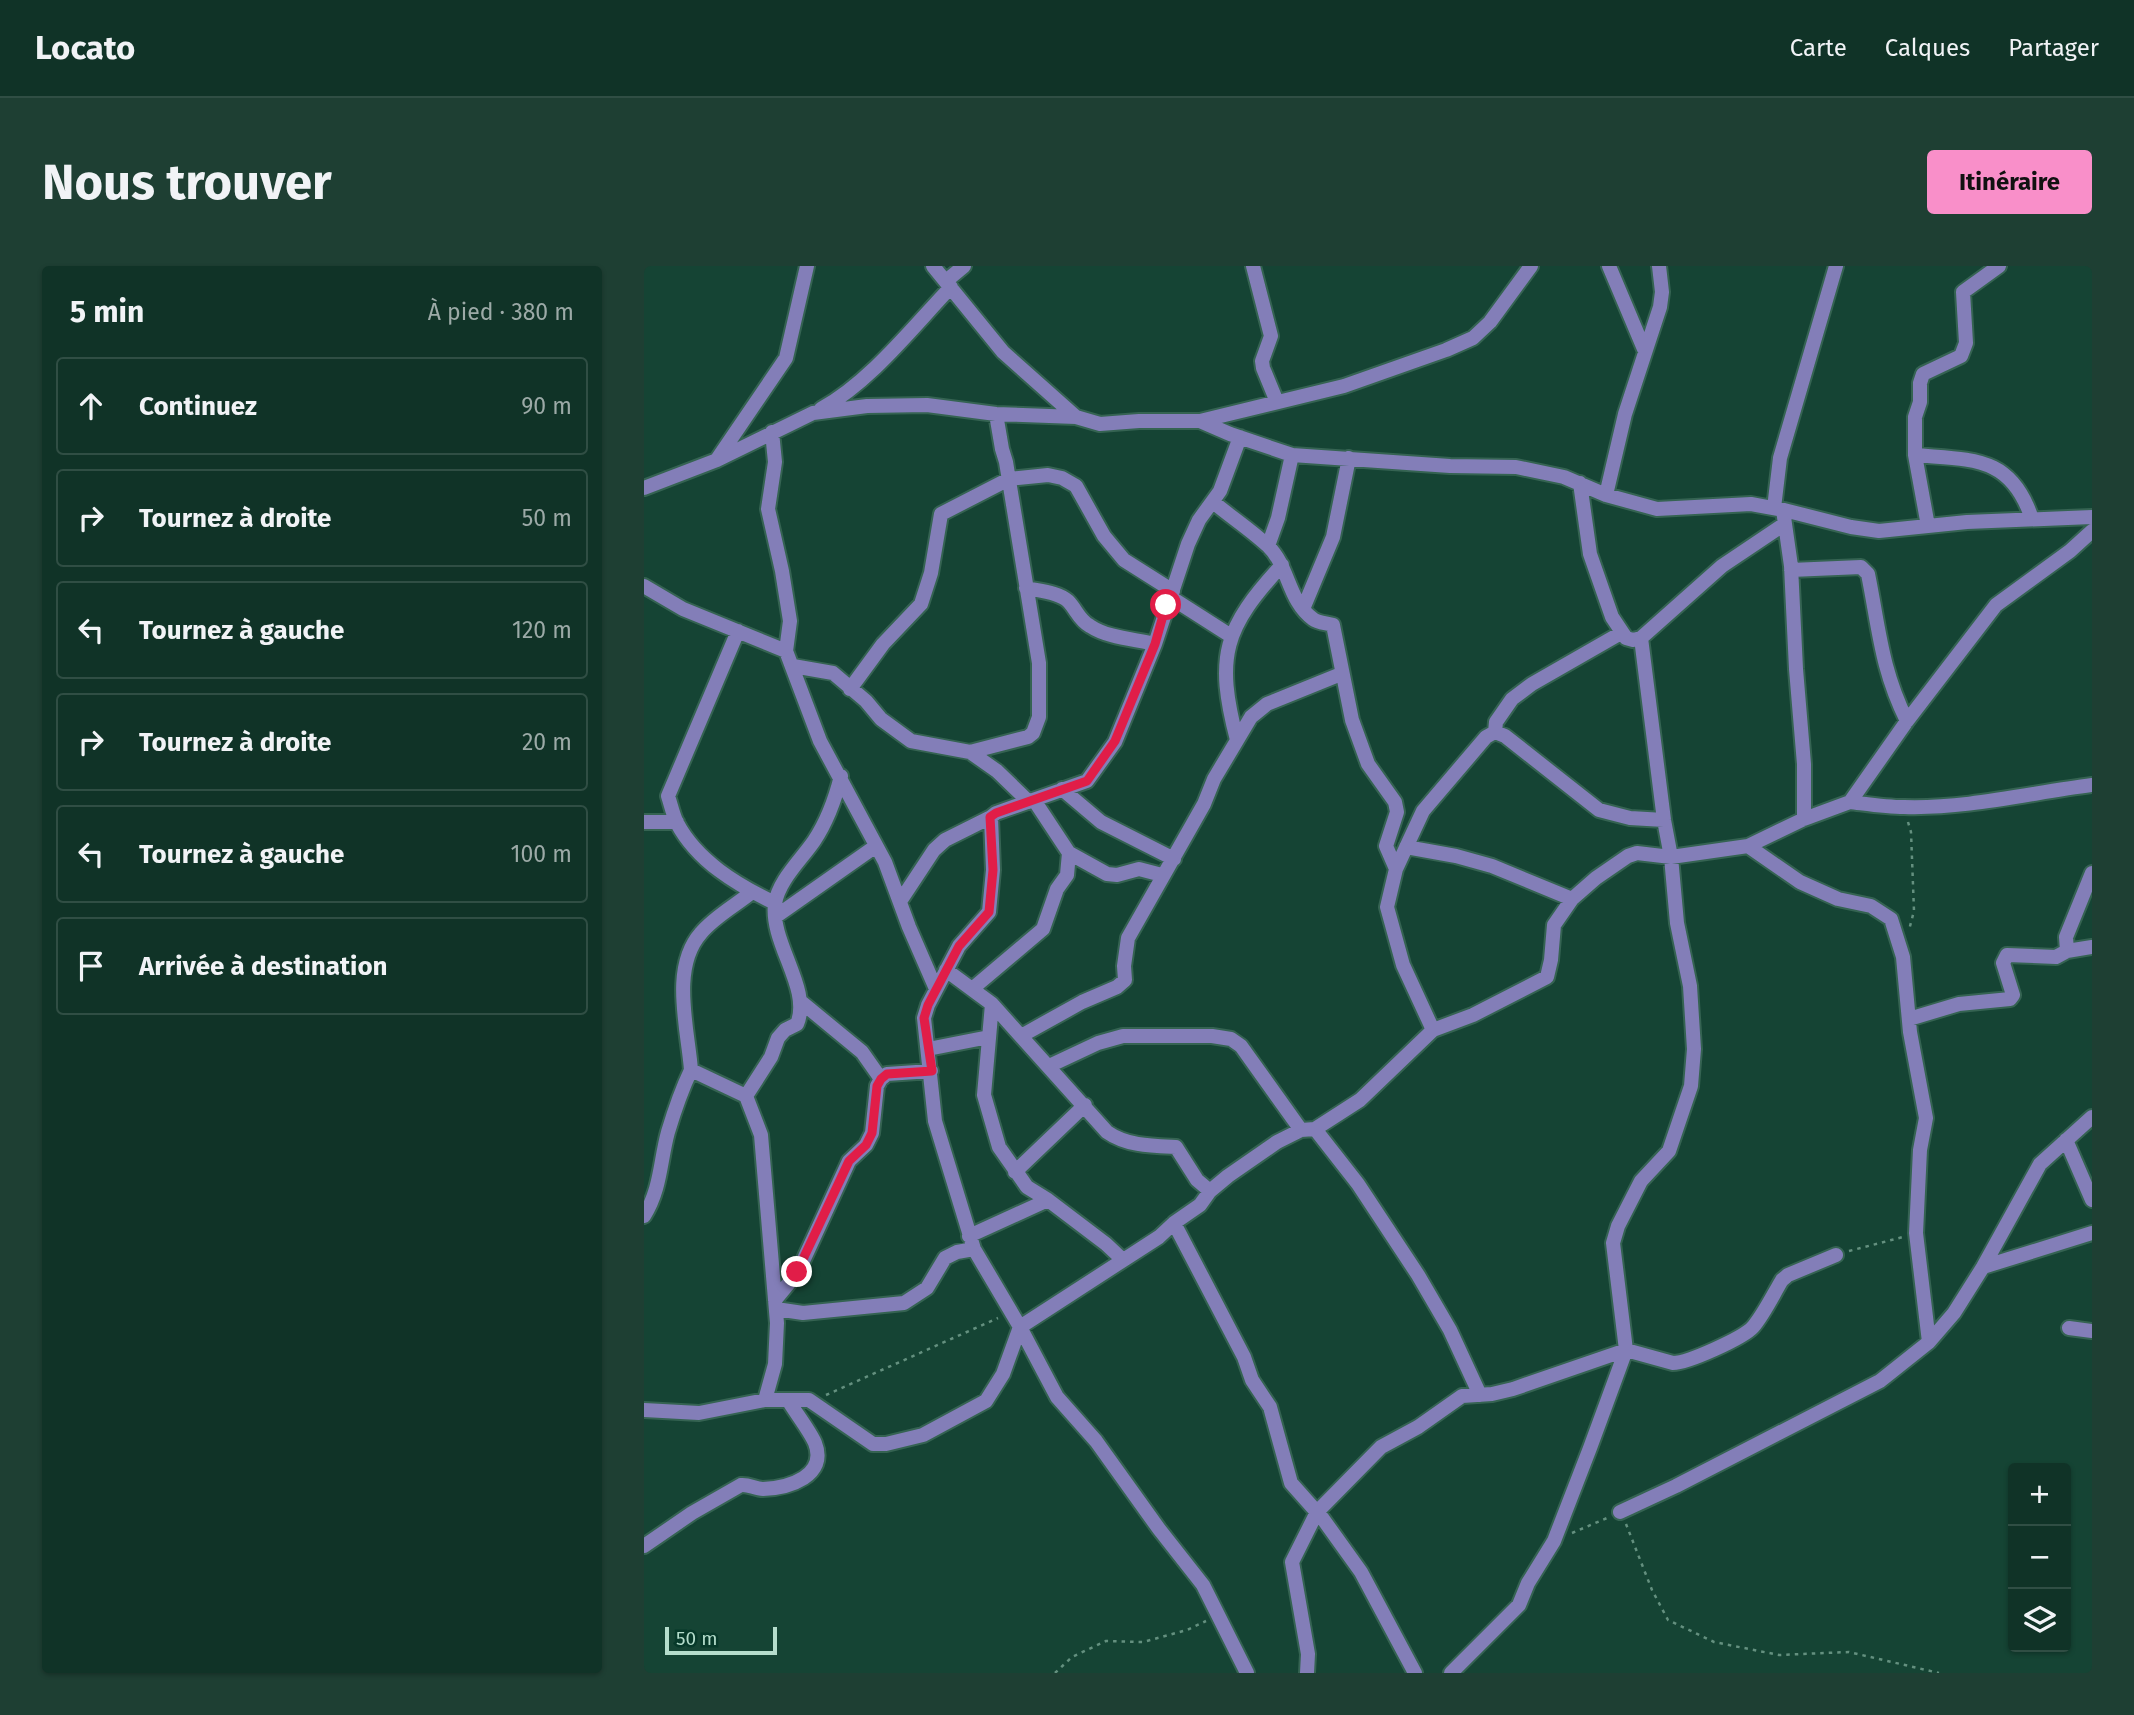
<!DOCTYPE html>
<html lang="fr">
<head>
<meta charset="utf-8">
<style>
  body { margin:0; font-family:"Fira Sans",sans-serif; background:#1e3f33; color:#f1f3f6 }
  .controls { position:absolute; right:21px; bottom:21px; display:grid; overflow:hidden; border-radius:7px; box-shadow:0 2px 5px #0004 }
  .controls button { width:63px; height:63px; display:grid; place-items:center; padding:0; border:0; border-bottom:2px solid #304e44; background:#103327; color:#f1f3f6; font:35px sans-serif }
  .scale { position:absolute; left:21px; bottom:18px; width:112px; box-sizing:border-box; padding-left:7px; border:4px solid #b5ddcc; border-top:0; font-size:19px; line-height:24px; white-space:nowrap; color:#b5ddcc; -webkit-text-stroke:5px #07392a; paint-order:stroke }
  .stop { position:absolute; width:21px; height:21px; margin:-16px; border:5px solid #e11d48; border-radius:50%; background:#fff }
  .stop.end { background:#e11d48; border-color:#fff; box-shadow:0 2px 7px #0008 }
  .list { margin:0; padding:0; list-style:none }
  h2 { display:flex; justify-content:space-between; align-items:center; height:91px; margin:0; padding:0 28px; font-size:30px }
  h2 small { font-size:23px; font-weight:400; color:#9caaa7 }
  .list li { display:grid; grid-template-columns:46px 1fr auto; gap:21px; align-items:center; box-sizing:border-box; height:98px; margin:0 14px 14px; padding:0 14px; border:2px solid #304e44; border-radius:7px }
  .list b { display:block; font-size:26px; white-space:nowrap }
  .list em { font-size:23px; font-style:normal; color:#9caaa7 }
  .icon { flex:none; width:38px; height:38px; fill:none; stroke:currentColor; stroke-width:2; stroke-linecap:round; stroke-linejoin:round }
  .map { position:relative; flex:none; width:1448px; height:1407px; overflow:hidden; border-radius:7px }
  header { display:flex; align-items:center; gap:42px; box-sizing:border-box; height:98px; padding:0 35px; background:#103327; border-bottom:2px solid #304e44 }
  header strong { font-size:33px }
  nav { display:flex; gap:38px; margin-inline-start:auto; font-size:24px }
  .intro { display:flex; align-items:center; justify-content:space-between; box-sizing:border-box; height:168px; padding:0 42px }
  h1 { margin:0; font-size:49px }
  .button { padding:18px 32px; border-radius:7px; background:#f98fc9; color:#111; font-size:24px; font-weight:700 }
  main { display:flex; gap:42px; padding:0 42px }
  aside { flex:1; background:#103327; border-radius:7px; box-shadow:0 2px 5px #0004 }
  .map>svg:first-child { display:block }
</style>
</head>
<body>
<header>
<strong>Locato</strong>
<nav><a>Carte</a><a>Calques</a><a>Partager</a></nav>
</header>
<div class="intro"><h1>Nous trouver</h1><a class="button">Itinéraire</a></div>
<main>
<aside>
<h2>5 min<small>À pied · 380 m</small></h2>
<ul class="list">
<li><svg class="icon" aria-label="ahead" viewBox="0 0 24 24"><path d="M12 20V5M6 11l6-6 6 6"/></svg><div><b>Continuez</b></div><em>90 m</em></li>
<li><svg class="icon" aria-label="right" viewBox="0 0 24 24"><path d="M7 20v-9h11M14 6l5 5-5 5"/></svg><div><b>Tournez à droite</b></div><em>50 m</em></li>
<li><svg class="icon" aria-label="left" viewBox="0 0 24 24"><path d="M17 20v-9H6M10 6l-5 5 5 5"/></svg><div><b>Tournez à gauche</b></div><em>120 m</em></li>
<li><svg class="icon" aria-label="right" viewBox="0 0 24 24"><path d="M7 20v-9h11M14 6l5 5-5 5"/></svg><div><b>Tournez à droite</b></div><em>20 m</em></li>
<li><svg class="icon" aria-label="left" viewBox="0 0 24 24"><path d="M17 20v-9H6M10 6l-5 5 5 5"/></svg><div><b>Tournez à gauche</b></div><em>100 m</em></li>
<li><svg class="icon" aria-label="arrive" viewBox="0 0 24 24"><path d="M6 21V4h12l-3 4 3 4H6"/></svg><div><b>Arrivée à destination</b></div></li>
</ul>
</aside>
<div class="map">
<svg width="1448" height="1407" viewBox="0 0 1448 1407">
  <rect width="100%" height="100%" fill="#154434"/>
  <g fill="none" stroke-linecap="round" stroke-linejoin="round">
    <defs>
      <path id="street" d="M289,0L359,86L432,151
        M609,0L627,70L618,95L619,102L633,136
        M965,0L1000,83
        M302,15L320,0
        M177,143C226,116 268,62 307,21
        M556,155L700,120L802,84L829,72L846,56L887,0
        M128,166L131,196L124,243L138,305L146,355L142,385L176,475L241,596L265,661L292,723
        M596,171L576,225L555,254L544,278L511,378L471,476L443,515L352,547L347,551L349,604L345,646L315,680L284,739L280,752L291,855L330,983L376,1061L413,1131L452,1175L515,1263L559,1319L603,1407
        M1271,189C1328,194 1367,189 1388,253
        M74,192L142,92L163,0
        M0,222L73,194L169,147L223,140L283,139L352,148L432,151L456,158L495,155H556L586,168L648,189L806,200L872,201L920,211L962,229L1013,243L1107,238L1140,244L1207,261L1235,265L1323,256L1448,251
        M962,229L981,148L1016,41L1018,26L1015,0
        M569,236C587,251 607,264 624,280C645,300 644,335 669,353C674,357 683,357 689,359L708,454L724,498L751,536L753,546L742,580L752,603
        M1130,242L1136,192L1192,0
        M1139,244L1147,300L1152,403L1160,498V553
        M1284,260L1271,189V151L1276,136V117L1279,108L1317,90L1322,77L1319,26L1355,0
        M624,280L634,252L648,189
        M1147,304L1217,301L1224,308C1235,362 1237,403 1263,455
        M0,320L39,343L142,385
        M382,322C395,325 414,326 424,335C432,343 435,354 446,360C464,372 490,373 511,378
        M526,331L587,370
        M659,343L689,271L705,192
        M94,365L24,530C27,539 29,549 33,557C53,595 93,619 131,637
        M997,372L1078,300L1139,259
        M149,400L189,407L222,435L237,453L267,475L326,486L353,505L385,536
        M206,423L239,378L277,338L287,307L297,248L365,213L404,209L418,212L432,220L460,270L480,294L529,325
        M851,466L852,456L868,433L888,418L977,367
        M593,474C571,390 580,362 638,299
        M326,486L384,471L389,467L395,451V397L362,196L358,183L352,148
        M418,523L457,556L530,593
        M390,534L425,587L463,608L473,609L495,603L518,609
        M1206,536C1223,538 1242,541 1260,541C1322,543 1386,527 1448,519
        M0,556H33
        M1104,580L1156,616L1194,633L1227,640L1247,653L1259,691L1266,766L1282,852L1276,884L1272,967L1285,1076
        M762,581L812,590L848,600L928,633
        M257,634L290,584L301,574L347,551
        M131,651L232,580
        M1423,685L1422,671L1448,607
        M302,704L348,738L463,866C483,880 508,880 532,881L553,914L566,925
        M328,723L399,663L413,623L423,609L425,587
        M156,735L218,786L237,813
        M348,738L340,829L355,881L383,921L404,934L462,978L479,994
        M1265,753L1315,738L1366,733L1369,729L1359,697L1363,689L1412,691L1423,685L1448,681
        M789,764L759,699L743,641L752,603L779,545L842,471L851,466L861,470L955,544L986,552L1020,554
        M377,770L438,736L473,721L481,714L480,700L484,672L560,538L570,513L607,451L623,438L697,408
        M284,783L345,771
        M405,800L454,777L479,770H568L587,773L597,780L657,864
        M47,804C44,763 26,702 57,667C70,651 92,639 108,626
        M102,830L127,791L134,772L141,764L153,758C168,723 126,677 131,638C134,615 157,594 170,575C184,554 191,534 197,510
        M671,863L714,918L774,1009L806,1064L836,1129
        M1422,874L1448,934
        M371,906L441,839
        M0,950C17,923 16,895 24,866C30,846 38,823 47,804L102,830L117,869L133,1057L131,1098L121,1134
        M530,957L600,1091L608,1114L626,1141L647,1217L679,1253L717,1306L771,1407
        M325,970L404,934
        M1339,1001L1448,967
        M131,1034L154,1006L205,895L222,879L228,867L233,820L237,813L243,808L287,805
        M132,1043L159,1047L260,1037L283,1022L301,992L313,986L330,983
        M1425,1062L1448,1065
        M0,1144L55,1147L121,1134H165L229,1178H242L279,1169L342,1135L359,1108L376,1061L515,971L530,957L556,939L566,925L584,910L633,876L657,864L671,863L716,834L789,764L829,749L903,711L907,694L910,659L928,633L952,612L984,590L993,587L1027,591L1104,580L1160,553L1206,536L1263,455L1352,339L1426,285L1448,265
        M976,1246L1032,1220L1236,1115L1285,1076L1310,1047L1339,1001L1396,898L1448,851
        M0,1280L48,1247L97,1219C105,1218 111,1223 119,1223C145,1222 184,1210 171,1177C166,1165 151,1146 144,1134
        M663,1407L664,1388L648,1296L673,1246L737,1181L774,1161L818,1130L848,1128L869,1123L982,1084L1029,1097C1044,1097 1099,1072 1109,1061C1120,1048 1129,1029 1138,1014L1144,1009L1192,989
        M807,1407L875,1339L884,1317L910,1275L946,1182L982,1084L969,977L974,960L997,915L1025,885L1047,820L1050,783L1046,720L1033,657L1027,591L1020,554L997,372L989,374L982,372L968,351L946,288L936,217"/>
    </defs>
    <use href="#street" stroke="#356352" stroke-width="18"/>
    <path stroke="#64907f" stroke-width="2.5" stroke-dasharray="3.5 5" stroke-linecap="butt" d="M1264,556L1267,566L1270,645L1265,664
      M1205,985L1259,971
      M182,1129L354,1052
      M982,1258L1008,1324L1024,1354L1070,1376L1135,1389L1205,1386L1295,1407
      M928,1267L963,1252
      M411,1407L428,1391L462,1375L499,1376L543,1364L562,1355"/>
    <use href="#street" stroke="#837eb8" stroke-width="14"/>
  </g>
  <g fill="none" stroke-linecap="round" stroke-linejoin="round">
    <path stroke="#e11d48" stroke-width="9" d="M153,1006L205,895L222,879L228,867L233,820L237,813L243,808L288,805L280,752L284,739L315,680L345,646L349,604L346,551L352,547L443,515L471,475L511,378L522,339"/>
  </g>
</svg>
<div class="controls">
<button>+</button>
<button>−</button>
<button><svg class="icon" aria-label="layers" viewBox="0 0 24 24"><path d="M12 4l9 5-9 5-9-5zM3 14l9 5 9-5"/></svg></button>
</div>
<div class="scale">50 m</div>
<div class="stop" style="left:522px;top:339px"></div>
<div class="stop end" style="left:153px;top:1006px"></div>
</div>
</main>
</body>
</html>
